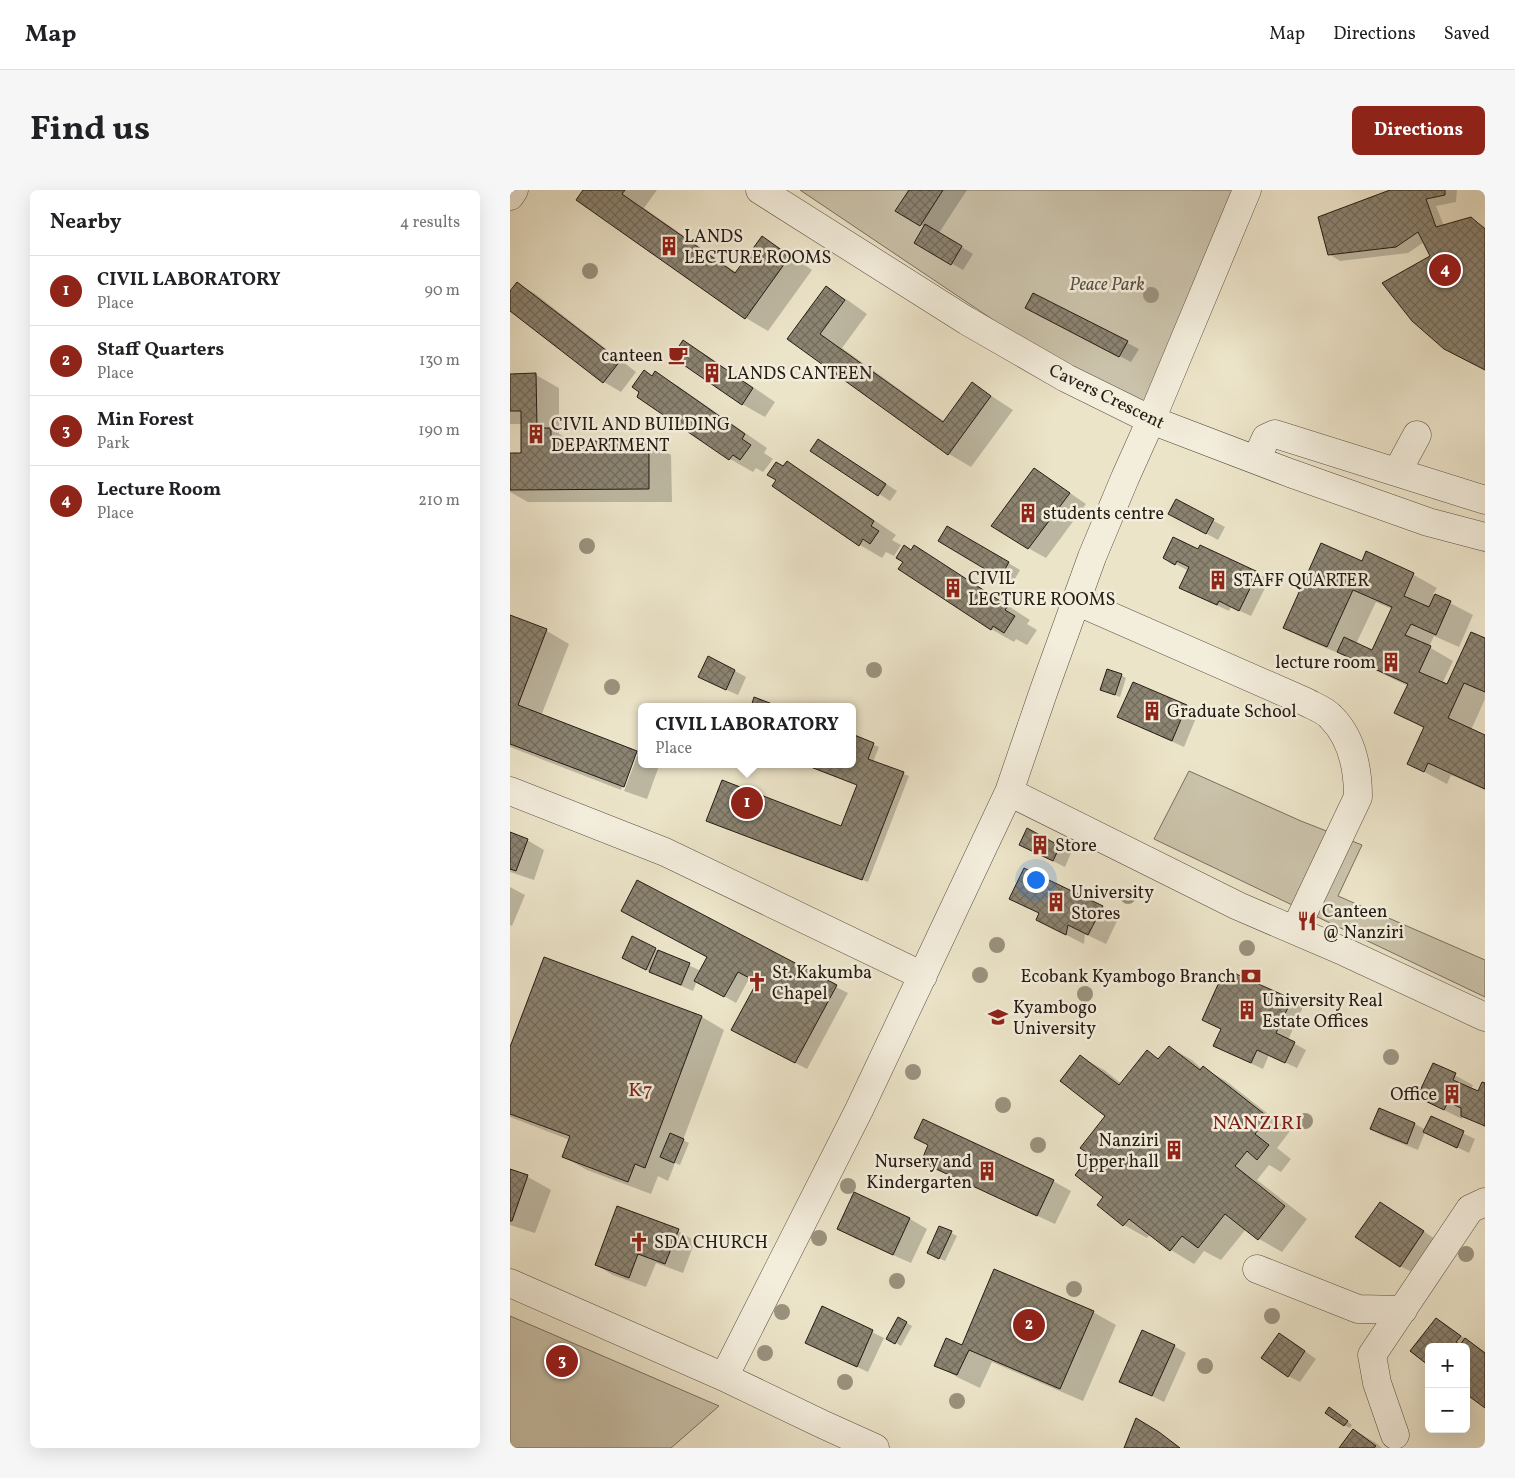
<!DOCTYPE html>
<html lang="en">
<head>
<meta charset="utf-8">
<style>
  body { margin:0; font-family:Vollkorn,serif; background:#f6f6f6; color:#202124 }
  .controls { position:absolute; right:15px; bottom:15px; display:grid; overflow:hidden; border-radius:8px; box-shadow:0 5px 20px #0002 }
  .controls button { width:45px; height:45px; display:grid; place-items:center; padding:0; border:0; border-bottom:1px solid #e0e0e0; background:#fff; color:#202124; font:25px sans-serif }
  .you { position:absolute; left:525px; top:689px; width:18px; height:18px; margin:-12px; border:4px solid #fff; border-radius:50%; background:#1a73e8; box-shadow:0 0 0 8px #1a73e833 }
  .badge { display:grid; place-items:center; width:32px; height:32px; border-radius:50%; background:#8f2418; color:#fff; font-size:16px; font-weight:700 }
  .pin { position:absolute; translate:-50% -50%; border:2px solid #fff; box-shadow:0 1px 5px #0006 }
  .popup { position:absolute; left:128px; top:513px; width:218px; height:65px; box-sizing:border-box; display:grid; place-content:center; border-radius:8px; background:#fff; filter:drop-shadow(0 1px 4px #0005); font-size:16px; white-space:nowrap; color:#757577 }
  .popup b { font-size:19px; color:#202124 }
  .popup::after { content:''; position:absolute; left:50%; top:100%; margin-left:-10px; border:10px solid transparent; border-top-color:#fff }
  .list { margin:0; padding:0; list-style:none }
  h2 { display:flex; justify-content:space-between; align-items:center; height:65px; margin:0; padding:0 20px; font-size:21px }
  h2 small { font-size:16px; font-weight:400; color:#757577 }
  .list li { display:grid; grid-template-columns:32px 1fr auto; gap:15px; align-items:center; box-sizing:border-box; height:70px; padding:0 20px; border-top:1px solid #e0e0e0 }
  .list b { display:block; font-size:19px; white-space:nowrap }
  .list p { margin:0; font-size:16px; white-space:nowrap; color:#757577 }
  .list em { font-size:16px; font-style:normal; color:#757577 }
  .map { position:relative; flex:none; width:975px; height:1258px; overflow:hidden; border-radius:8px }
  header { display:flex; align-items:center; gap:30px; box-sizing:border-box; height:70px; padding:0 25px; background:#fff; border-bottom:1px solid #e0e0e0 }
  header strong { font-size:24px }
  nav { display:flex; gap:28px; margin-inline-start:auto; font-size:18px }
  .intro { display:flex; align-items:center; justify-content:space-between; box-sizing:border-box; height:120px; padding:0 30px }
  h1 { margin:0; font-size:35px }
  .button { padding:12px 22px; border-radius:8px; background:#8f2418; color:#fff; font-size:18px; font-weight:700 }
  main { display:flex; gap:30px; padding:0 30px }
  aside { flex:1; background:#fff; border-radius:8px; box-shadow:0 5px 20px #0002 }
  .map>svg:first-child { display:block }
</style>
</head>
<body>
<header>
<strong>Map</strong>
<nav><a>Map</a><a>Directions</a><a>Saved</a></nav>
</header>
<div class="intro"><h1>Find us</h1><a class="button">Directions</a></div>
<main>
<aside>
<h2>Nearby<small>4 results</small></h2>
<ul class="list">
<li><span class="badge">1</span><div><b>CIVIL LABORATORY</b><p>Place</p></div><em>90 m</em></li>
<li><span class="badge">2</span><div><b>Staff Quarters</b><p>Place</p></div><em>130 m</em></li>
<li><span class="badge">3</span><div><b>Min Forest</b><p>Park</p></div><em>190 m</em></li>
<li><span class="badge">4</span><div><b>Lecture Room</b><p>Place</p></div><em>210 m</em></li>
</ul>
</aside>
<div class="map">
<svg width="975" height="1258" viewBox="0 0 975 1258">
  <defs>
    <pattern id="building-cross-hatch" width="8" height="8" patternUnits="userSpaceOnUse" patternTransform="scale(1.25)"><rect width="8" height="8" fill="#8c8472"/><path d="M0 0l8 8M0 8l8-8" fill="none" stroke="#726b5c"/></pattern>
  </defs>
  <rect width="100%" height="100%" fill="#ece4c9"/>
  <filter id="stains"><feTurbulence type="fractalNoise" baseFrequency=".004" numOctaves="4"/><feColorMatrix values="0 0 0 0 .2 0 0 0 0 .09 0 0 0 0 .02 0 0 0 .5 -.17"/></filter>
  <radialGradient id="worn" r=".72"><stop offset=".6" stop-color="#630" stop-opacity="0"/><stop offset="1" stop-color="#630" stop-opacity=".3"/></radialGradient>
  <path fill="#cac2aa" stroke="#786f5f" d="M290,0H738L641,236Z
    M679,581L791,631L852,655L828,706L975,770V807L644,649Z
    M0,1126L209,1216L161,1258H0Z"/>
  <path fill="#0003" fill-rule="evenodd" d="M75,0H147L134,18L227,83L252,48L275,61L302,80L258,141L236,128Z
    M400,0H457L429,43L463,64L453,80L406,53L415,37L387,20Z
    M884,0H947L946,12L926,16L934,36L961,28L975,37V179L914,52L898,63L830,71L819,64Z
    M7,94L24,103L126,182L111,202L94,192L0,120V103Z
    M316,98L339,111L357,124L332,158L435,232L463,194L503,220L461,277L439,264L278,149Z
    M524,104L629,159L621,172L528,124Z
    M173,151L196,165L265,212L255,227L232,214Z
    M146,183L168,196L257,258L254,263L263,269L253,282L246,278L243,282L220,269L129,206L130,201Z
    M0,185H26L49,198V244L63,252H139L161,265L162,312H18L0,302V265H12V234H0Z
    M320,257L387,301L380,311L302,260Z
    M277,273L300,286L386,345L382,350L391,355L384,366L376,362L372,368L350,355L267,290Z
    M524,280L541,290L576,314L536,368L518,358Z
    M667,311L715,337L708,350L671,330Z
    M438,337L510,380L502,394L430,351Z
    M405,356L520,430L517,434L527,440L517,455L506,449L504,452L481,439L402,361Z
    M856,363L904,385L927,398L923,404L963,425L949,457L924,446L919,457L943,471L932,494L938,496L975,449V509L961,540L975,546V600L941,585L937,594L899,574L915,539L886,523L898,496L840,468L797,450L774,437L852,372ZM866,412L882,419L863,462L846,454Z
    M654,368L747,383L759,390L741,426L721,417L719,421L682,404L679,381Z
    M0,426L37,441L59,454L31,526L127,563L132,566V574L149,576L137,609L114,601L128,564H125L111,600L0,557Z
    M225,481L236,487L228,505L201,493Z
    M611,485L616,488L610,507L597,502Z
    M623,493L677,516L688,523L674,557L608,527Z
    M342,546L369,557L363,572L399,586L358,692L203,633L332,637L348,595L293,574H342Z
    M0,644L17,650L34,660L24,690L0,682Z
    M549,657L561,663L555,677L522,661Z
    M0,697L15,705L2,736L0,735Z
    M501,708L592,717L609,727L596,754L575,744L574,754L527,730L530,724Z
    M145,759L191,781L199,767L326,797L338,803L297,879L234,846L249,792L240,787L226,813L187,791L183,801L152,788L113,768Z
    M781,810L793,817L778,850L796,860L787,878L759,865L753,879L716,862L705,856L712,840L693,830Z
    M192,827L214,840L173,950L179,953L170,975L165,973L158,991L148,986L141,1004L77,980L54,967L60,950L0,927V861Z
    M659,857L682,870L692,879L693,878L716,891L780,941L767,958L781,969L771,982L759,975L747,990L797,1029L772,1062L749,1049L736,1039L711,1070L694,1061L684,1074L661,1060L640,1044L637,1048L614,1035L589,1015L595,1007L582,965L597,926L571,867L594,880L612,894L637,862L650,869Z
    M924,874L963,895L961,899L969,903L975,894V937L953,925L952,929L908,907Z
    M921,928L965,949L959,963L915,942L908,960L873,946L861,939L905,934L916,940Z
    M420,955L543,991L561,1001L545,1034L430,981L412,971Z
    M0,980L18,987L41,1000L25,1043L0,1035Z
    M345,1004L400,1029L417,1039L401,1073L346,1049L329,1039Z
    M882,1020L925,1049L902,1082L890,1076Z
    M430,1037L447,1046L435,1071L423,1065Z
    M168,1041L185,1051L173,1083L146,1073L136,1097L103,1085L86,1075Z
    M313,1118L374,1148L358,1182L296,1153Z
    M583,1122L606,1135L573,1211L482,1172L470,1198L449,1188L426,1175L452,1157Z
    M388,1128L402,1136L391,1156L378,1148Z
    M926,1129L975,1162V1216L956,1157H919V1174L902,1161Z
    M781,1151L806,1169L790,1192L778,1186Z
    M664,1156L676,1163L654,1212L611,1191Z
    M825,1222L842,1235L840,1238L834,1235Z
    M844,1240L866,1253L872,1258H830Z"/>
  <path fill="url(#building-cross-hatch)" stroke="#251c14" d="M73,0H115L112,4L225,83L252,46L280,66L235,129L66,10Z
    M399,0H433L410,36L385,21Z
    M880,0H935V5L916,9L926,37L961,27L975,39V180L934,159L902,131L872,93L920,66L908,42L886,57L818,65L808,27Z
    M415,34L452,56L441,75L404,53Z
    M7,92L110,171L93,193L0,121V101Z
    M316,96L335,110L310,144L433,232L462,192L481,206L438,265L277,149Z
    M523,103L618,151L609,167L515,118Z
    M173,150L243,198L232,215L162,167Z
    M134,180L142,186L145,181L235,244L232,249L241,255L230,270L223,265L219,270L127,207L129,202L122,197Z
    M26,183L27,238H41V251H139V299L0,300V263H11V221H0V184Z
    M308,249L376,294L368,306L300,261Z
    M277,271L364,331L361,336L369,341L360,354L353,349L349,356L262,296L266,290L257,285L266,272L273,276Z
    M524,278L560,303L518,359L481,336Z
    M666,309L704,329L696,344L658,324Z
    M437,336L499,372L490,388L428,351Z
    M663,347L688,359L690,355L748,382L729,421L709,411L707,415L669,398L679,377L667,371L665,375L653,368Z
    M811,353L852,371L856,361L904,383L894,406L919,417L925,404L941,411L926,445L901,434L895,445L921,456L909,482L937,494L961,442L975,448V502L954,493L938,528L975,545V599L918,573L914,582L897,574L914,537L884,523L898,494L827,462L834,447L862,460L882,417L843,400L817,457L773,438Z
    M394,355L401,360L404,355L498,416L495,420L505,426L494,443L483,436L481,440L388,379L393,372L386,368Z
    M0,425L37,439L8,515L127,561L114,597L0,554Z
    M198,466L225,480L216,500L188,487Z
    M597,479L612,484L605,505L590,500Z
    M623,492L677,515L662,551L607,527Z
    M244,507L270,517H241Z
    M342,544L364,553L358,569L394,582L352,690L196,631L212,590L331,636L347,595L293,574H342Z
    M517,638L550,656L543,671L509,655Z
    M0,642L18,649L6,681L0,679Z
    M514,678L593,716L578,745L558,735L556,745L526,730L529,723L499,709Z
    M127,690L327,795L285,873L221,840L247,792L228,782L214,807L184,791L197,767L111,721Z
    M122,746L146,758L136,780L112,768Z
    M148,760L180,773L171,795L139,782Z
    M34,767L192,826L135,978L125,974L118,992L52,967L60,946L0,924V857Z
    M715,779L782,809L766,843L785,852L775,873L747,860L741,873L703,856L711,839L692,830Z
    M659,856L690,880L693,876L758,927L745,944L759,955L747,970L737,961L725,976L775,1016L748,1050L715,1024L688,1058L672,1046L660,1061L619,1029L613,1036L587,1015L593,1007L565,985L581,965L570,958L595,926L550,891L570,865L609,895L637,860L648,869Z
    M923,873L946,883L943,890L968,901L972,892L975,893V936L951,926V918L938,912L934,920L907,907Z
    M869,918L905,933L897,954L860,939Z
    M921,926L954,941L947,958L913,942Z
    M413,929L544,990L527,1026L411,972L418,955L404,948Z
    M160,943L174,949L164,973L150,967Z
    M0,979L18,985L2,1031H0Z
    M344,1002L400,1028L383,1065L327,1039Z
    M870,1012L914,1041L890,1077L845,1047Z
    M107,1016L169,1039L155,1074L128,1064L119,1088L85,1075Z
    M429,1036L442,1041L429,1069L417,1063Z
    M484,1079L584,1121L550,1199L459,1160L447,1185L424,1176L436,1148L452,1155Z
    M312,1116L363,1140L347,1177L295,1153Z
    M388,1127L397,1132L385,1154L376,1149Z
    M926,1128L951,1146L946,1152L950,1155L955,1148L975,1163V1218L956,1204V1157H919L918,1175L900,1161Z
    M632,1140L665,1155L642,1206L609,1192Z
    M769,1143L795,1161L778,1187L751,1168Z
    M819,1217L838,1231L834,1236L815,1223Z
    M626,1228L649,1242L670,1258H614Z
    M843,1239L866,1256L864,1258H829Z"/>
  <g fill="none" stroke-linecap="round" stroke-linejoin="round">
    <defs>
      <path id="minor" d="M250,0L457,131L556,188L641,230L780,283L918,332L975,347
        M0,6L4,0
        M746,270L756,248L765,244L975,310
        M887,282L907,245
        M566,411L794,511C803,516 815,520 821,527C842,548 848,579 848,607L785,740
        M0,601L155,662L413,786
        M499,602L728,716L835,762L975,827
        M747,1079L848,1119L893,1120
        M0,1093L214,1187L312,1234L365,1258
        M214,1187L349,920L499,602L534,500L582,367L615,288L641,230L737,0
        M885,1245L867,1193L862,1165L960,1019L975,1012"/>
    </defs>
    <use href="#minor" stroke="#574e41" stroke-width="29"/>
    <use href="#minor" stroke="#f3eddc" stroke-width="28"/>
  </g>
  <g fill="#9a927e">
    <circle cx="80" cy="81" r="8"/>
    <circle cx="641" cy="105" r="8"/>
    <circle cx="77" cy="356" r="8"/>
    <circle cx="364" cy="480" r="8"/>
    <circle cx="102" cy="497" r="8"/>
    <circle cx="618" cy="706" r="8"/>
    <circle cx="487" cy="755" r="8"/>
    <circle cx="737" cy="758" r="8"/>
    <circle cx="470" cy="785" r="8"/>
    <circle cx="575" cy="804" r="8"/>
    <circle cx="881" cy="867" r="8"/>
    <circle cx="403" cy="882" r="8"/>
    <circle cx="493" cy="915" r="8"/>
    <circle cx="795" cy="931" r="8"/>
    <circle cx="528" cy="955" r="8"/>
    <circle cx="338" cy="996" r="8"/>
    <circle cx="309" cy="1048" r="8"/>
    <circle cx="956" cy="1064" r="8"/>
    <circle cx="387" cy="1091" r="8"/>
    <circle cx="564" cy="1099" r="8"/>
    <circle cx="272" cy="1122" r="8"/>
    <circle cx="762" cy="1126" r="8"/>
    <circle cx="255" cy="1163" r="8"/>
    <circle cx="695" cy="1176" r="8"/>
    <circle cx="335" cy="1192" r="8"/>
    <circle cx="447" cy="1211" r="8"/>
  </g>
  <defs>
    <symbol id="building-bare" viewBox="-9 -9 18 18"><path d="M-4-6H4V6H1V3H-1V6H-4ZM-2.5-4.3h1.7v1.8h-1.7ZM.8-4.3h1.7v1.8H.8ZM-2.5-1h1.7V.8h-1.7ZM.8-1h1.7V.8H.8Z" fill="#8f2418" stroke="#f3eddc" stroke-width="2.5" paint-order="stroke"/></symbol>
    <symbol id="cafe-bare" viewBox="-9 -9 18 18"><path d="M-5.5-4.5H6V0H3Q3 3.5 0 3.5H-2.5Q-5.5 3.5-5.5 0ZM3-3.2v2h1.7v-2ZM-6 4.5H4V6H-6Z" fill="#8f2418" stroke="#f3eddc" stroke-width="2.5" paint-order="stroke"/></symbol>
    <symbol id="restaurant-bare" viewBox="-9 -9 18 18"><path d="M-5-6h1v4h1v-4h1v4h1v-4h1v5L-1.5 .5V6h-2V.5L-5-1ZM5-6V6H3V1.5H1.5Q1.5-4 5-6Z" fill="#8f2418" stroke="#f3eddc" stroke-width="2.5" paint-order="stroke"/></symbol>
    <symbol id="bank-bare" viewBox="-9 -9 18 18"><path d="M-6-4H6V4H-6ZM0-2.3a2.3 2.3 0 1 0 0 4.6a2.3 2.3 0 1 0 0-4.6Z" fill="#8f2418" stroke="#f3eddc" stroke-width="2.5" paint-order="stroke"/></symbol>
    <symbol id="church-bare" viewBox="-9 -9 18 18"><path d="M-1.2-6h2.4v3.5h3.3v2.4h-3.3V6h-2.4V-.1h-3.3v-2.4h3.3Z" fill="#8f2418" stroke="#f3eddc" stroke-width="2.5" paint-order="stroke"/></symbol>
    <symbol id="university-bare" viewBox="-9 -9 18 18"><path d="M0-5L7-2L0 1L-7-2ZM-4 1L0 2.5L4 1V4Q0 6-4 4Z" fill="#8f2418" stroke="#f3eddc" stroke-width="2.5" paint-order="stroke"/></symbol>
  </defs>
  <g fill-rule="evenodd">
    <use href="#building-bare" x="145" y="42" width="28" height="28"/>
    <use href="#cafe-bare" x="154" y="151" width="28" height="28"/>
    <use href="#building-bare" x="188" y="169" width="28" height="28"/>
    <use href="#building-bare" x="12" y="230" width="28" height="28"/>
    <use href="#building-bare" x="504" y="309" width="28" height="28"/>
    <use href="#building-bare" x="694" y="376" width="28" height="28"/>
    <use href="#building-bare" x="429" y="384" width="28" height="28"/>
    <use href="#building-bare" x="867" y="458" width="28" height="28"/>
    <use href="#building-bare" x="628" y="507" width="28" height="28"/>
    <use href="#building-bare" x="516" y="641" width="28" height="28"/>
    <use href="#building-bare" x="532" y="698" width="28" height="28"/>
    <use href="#restaurant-bare" x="783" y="717" width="28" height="28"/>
    <use href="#bank-bare" x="727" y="772" width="28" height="28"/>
    <use href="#church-bare" x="233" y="778" width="28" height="28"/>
    <use href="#building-bare" x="723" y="806" width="28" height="28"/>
    <use href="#university-bare" x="474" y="813" width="28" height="28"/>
    <use href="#building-bare" x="928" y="890" width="28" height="28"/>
    <use href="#building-bare" x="650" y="946" width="28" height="28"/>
    <use href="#building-bare" x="463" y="967" width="28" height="28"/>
    <use href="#church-bare" x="115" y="1038" width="28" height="28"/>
  </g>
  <g text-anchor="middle" stroke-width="5" stroke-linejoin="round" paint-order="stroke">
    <g font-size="18" fill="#251c14" stroke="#f3eddc" text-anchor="start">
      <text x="174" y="52">LANDS<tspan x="174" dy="21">LECTURE ROOMS</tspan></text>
      <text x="153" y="171" text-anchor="end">canteen</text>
      <text x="217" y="189">LANDS CANTEEN</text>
      <text x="41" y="240">CIVIL AND BUILDING<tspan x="41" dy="21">DEPARTMENT</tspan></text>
      <text x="533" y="329">students centre</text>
      <text x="458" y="394">CIVIL<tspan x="458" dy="21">LECTURE ROOMS</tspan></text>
      <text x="723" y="396">STAFF QUARTER</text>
      <text x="866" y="478" text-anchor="end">lecture room</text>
      <text x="657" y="527">Graduate School</text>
      <text x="545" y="661">Store</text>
      <text x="561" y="708">University<tspan x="561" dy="21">Stores</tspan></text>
      <text x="812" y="727">Canteen<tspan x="812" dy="21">@ Nanziri</tspan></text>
      <text x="262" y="788">St. Kakumba<tspan x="262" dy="21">Chapel</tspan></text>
      <text x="726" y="792" text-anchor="end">Ecobank Kyambogo Branch</text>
      <text x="752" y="816">University Real<tspan x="752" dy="21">Estate Offices</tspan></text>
      <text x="503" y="823">Kyambogo<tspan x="503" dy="21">University</tspan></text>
      <text x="927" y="910" text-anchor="end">Office</text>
      <text x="649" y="956" text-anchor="end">Nanziri<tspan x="649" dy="21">Upper hall</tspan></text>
      <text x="462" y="977" text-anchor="end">Nursery and<tspan x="462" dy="21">Kindergarten</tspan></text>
      <text x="144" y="1058">SDA CHURCH</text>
    </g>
    <g font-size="18" font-style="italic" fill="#574e41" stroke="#f3eddc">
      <text x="597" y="100">Peace Park</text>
    </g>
    <g font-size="18" fill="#251c14" stroke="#f3eddc">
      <text transform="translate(597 206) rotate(26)" y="6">Cavers Crescent</text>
    </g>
    <g font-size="20" letter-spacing="1" fill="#7a1f14" stroke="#f3eddc">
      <text x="131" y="906">K7</text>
      <text x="748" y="939">NANZIRI</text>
    </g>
  </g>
  <rect width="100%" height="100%" filter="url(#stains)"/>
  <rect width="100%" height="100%" fill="url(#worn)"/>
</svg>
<div class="controls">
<button>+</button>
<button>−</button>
</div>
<div class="you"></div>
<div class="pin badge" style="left:237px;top:613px">1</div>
<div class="popup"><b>CIVIL LABORATORY</b>Place</div>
<div class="pin badge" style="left:519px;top:1135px">2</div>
<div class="pin badge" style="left:52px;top:1171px">3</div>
<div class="pin badge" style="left:935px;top:80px">4</div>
</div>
</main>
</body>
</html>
